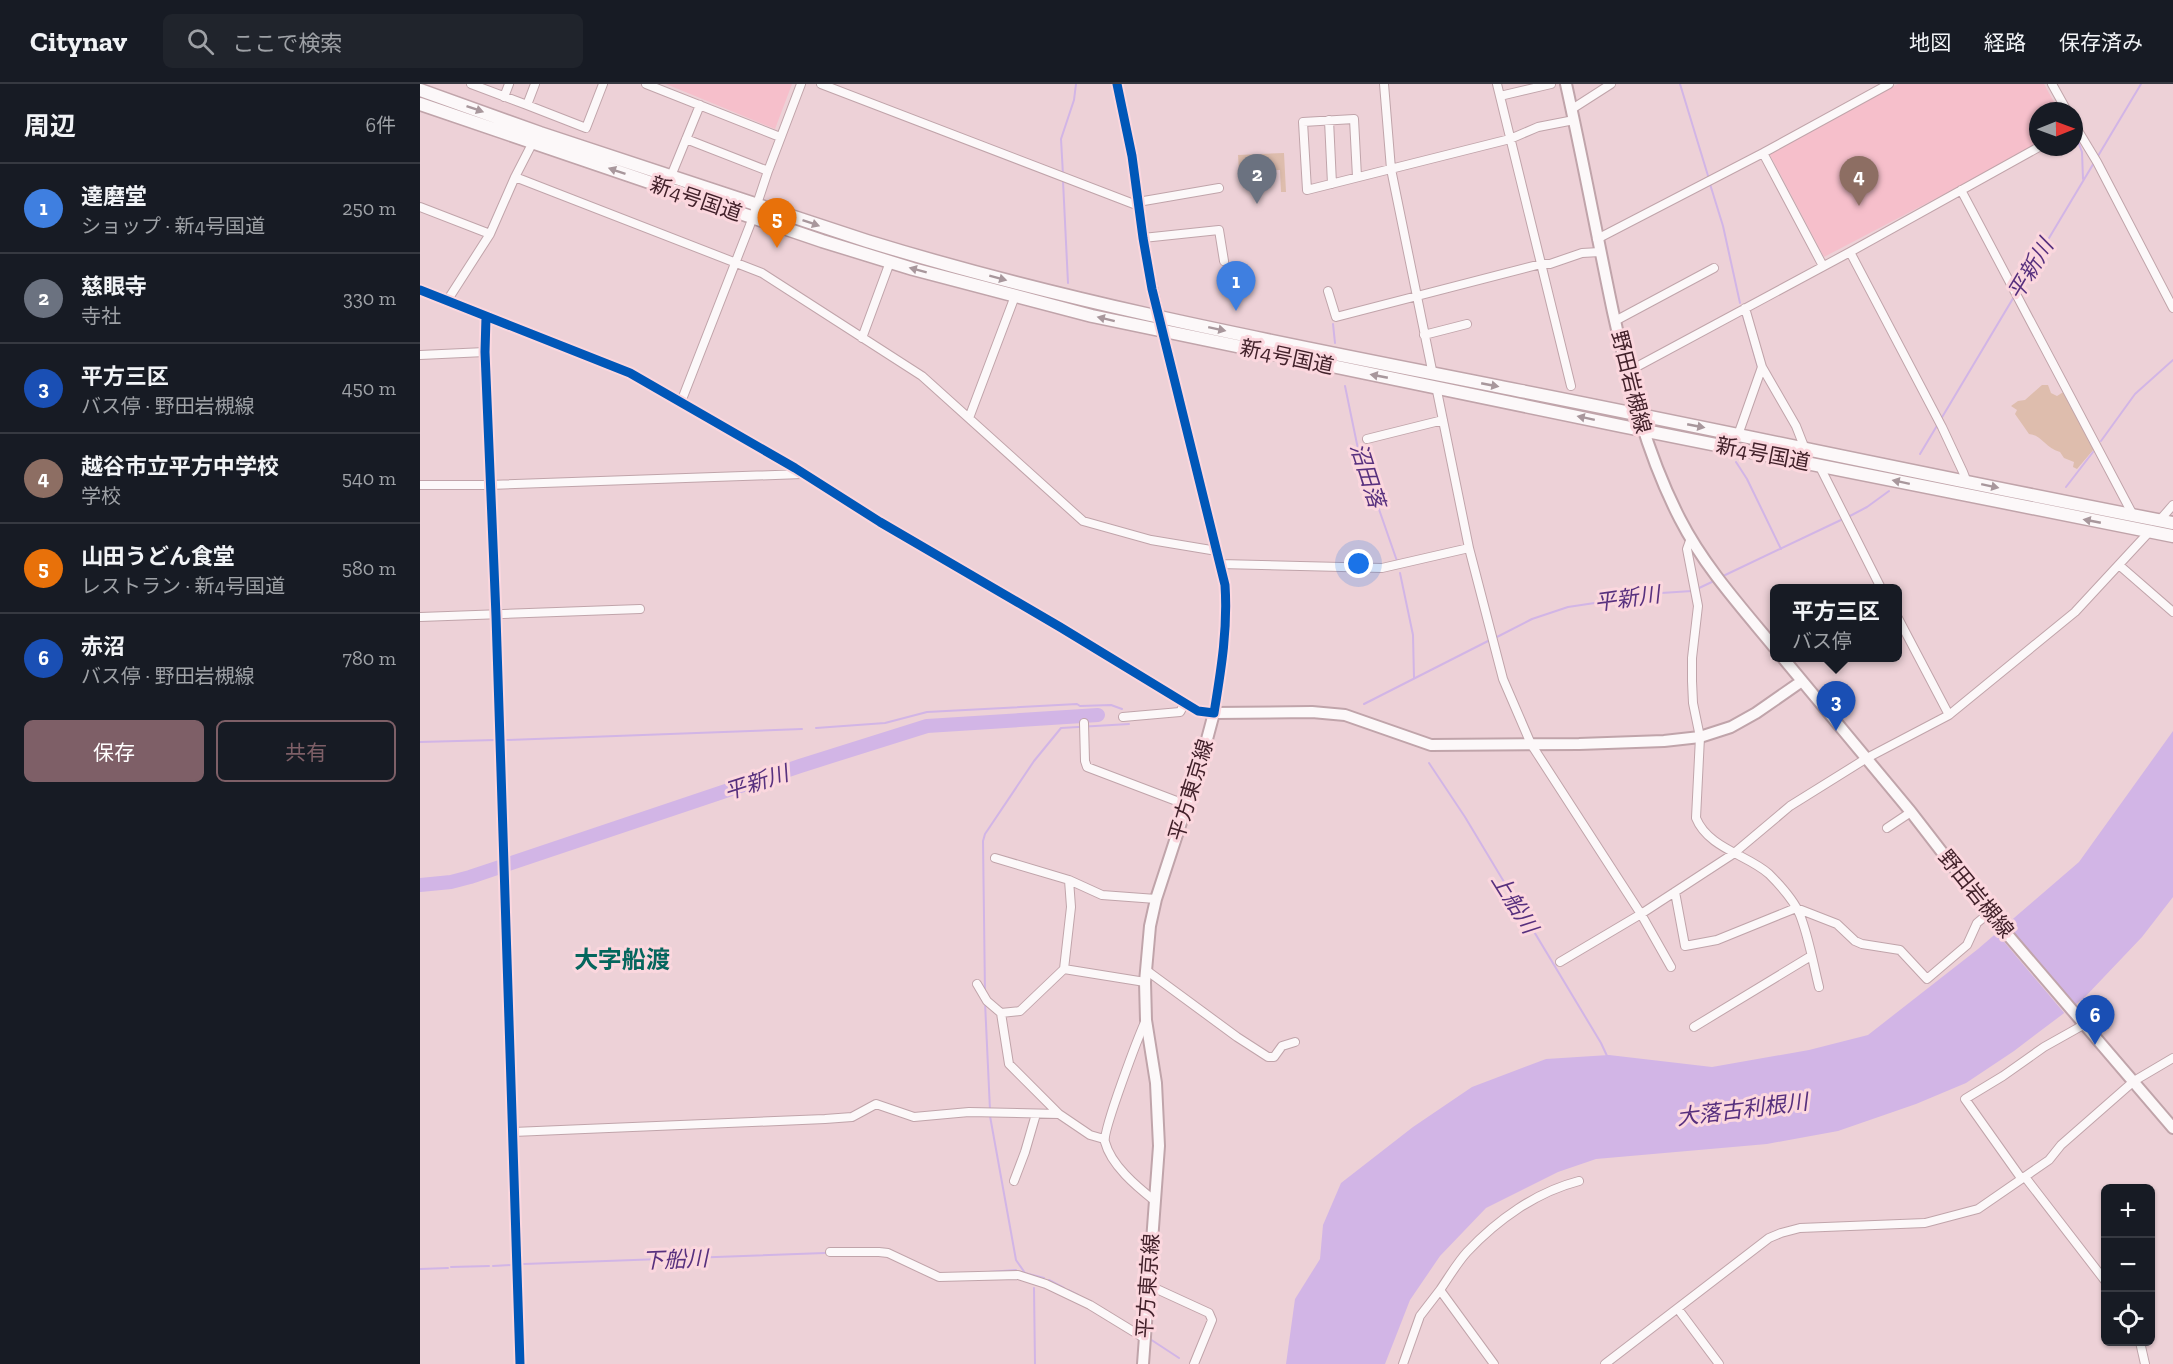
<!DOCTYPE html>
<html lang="ja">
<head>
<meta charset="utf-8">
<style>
  body { margin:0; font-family:"Zilla Slab","Noto Sans JP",serif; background:#20242c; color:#f1f3f6 }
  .controls { position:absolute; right:18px; bottom:18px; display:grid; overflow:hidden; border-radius:9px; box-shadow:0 2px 4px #0004 }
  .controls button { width:54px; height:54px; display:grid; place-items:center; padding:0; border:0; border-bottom:2px solid #363941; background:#171b24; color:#f1f3f6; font:30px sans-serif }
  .compass { position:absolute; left:1609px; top:18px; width:54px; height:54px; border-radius:50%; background:#171b24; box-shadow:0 2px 4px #0004; rotate:89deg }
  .you { position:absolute; left:939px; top:480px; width:21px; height:21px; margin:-15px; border:4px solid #fff; border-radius:50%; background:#1a73e8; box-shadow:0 0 0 9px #1a73e833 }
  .badge { display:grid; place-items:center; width:39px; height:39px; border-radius:50%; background:#7e5f67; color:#fff; font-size:20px; font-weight:700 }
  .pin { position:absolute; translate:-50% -50px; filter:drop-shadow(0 2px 3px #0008) }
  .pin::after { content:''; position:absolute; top:32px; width:21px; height:18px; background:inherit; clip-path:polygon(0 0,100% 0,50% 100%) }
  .popup { position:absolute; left:1350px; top:500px; width:132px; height:78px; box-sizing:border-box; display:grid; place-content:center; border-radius:9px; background:#171b24; filter:drop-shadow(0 2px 4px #0005); font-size:20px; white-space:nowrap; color:#9ea1a6 }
  .popup b { font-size:22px; color:#f1f3f6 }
  .popup::after { content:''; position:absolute; left:50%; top:100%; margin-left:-12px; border:12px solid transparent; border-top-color:#171b24 }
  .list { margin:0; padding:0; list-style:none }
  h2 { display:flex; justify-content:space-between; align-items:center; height:78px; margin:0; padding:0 24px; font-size:26px }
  h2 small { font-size:20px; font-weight:400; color:#9ea1a6 }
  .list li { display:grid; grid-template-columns:39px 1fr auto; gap:18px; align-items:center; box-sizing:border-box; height:90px; padding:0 24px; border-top:2px solid #363941 }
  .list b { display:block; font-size:22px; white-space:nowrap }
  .list p { margin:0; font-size:20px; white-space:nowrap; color:#9ea1a6 }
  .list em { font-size:20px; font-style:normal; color:#9ea1a6 }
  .actions { display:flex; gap:12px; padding:18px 24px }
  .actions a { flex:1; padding:14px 0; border:2px solid #7e5f67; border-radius:9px; text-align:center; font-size:21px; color:#7e5f67 }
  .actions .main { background:#7e5f67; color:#fff }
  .icon { flex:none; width:33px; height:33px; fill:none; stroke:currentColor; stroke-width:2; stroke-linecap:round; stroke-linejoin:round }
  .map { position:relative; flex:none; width:1753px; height:1280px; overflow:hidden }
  header { display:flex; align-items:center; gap:36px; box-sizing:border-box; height:84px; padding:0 30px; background:#171b24; border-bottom:2px solid #363941 }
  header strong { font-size:28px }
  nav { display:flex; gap:33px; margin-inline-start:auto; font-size:21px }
  .search { width:420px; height:54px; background:#20242c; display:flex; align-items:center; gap:15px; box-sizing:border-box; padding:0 21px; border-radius:9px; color:#9ea1a6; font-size:22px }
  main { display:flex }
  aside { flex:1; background:#171b24 }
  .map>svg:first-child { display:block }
</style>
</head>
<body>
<header>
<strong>Citynav</strong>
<div class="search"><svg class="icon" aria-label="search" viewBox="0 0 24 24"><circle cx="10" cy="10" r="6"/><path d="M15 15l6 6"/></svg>ここで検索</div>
<nav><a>地図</a><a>経路</a><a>保存済み</a></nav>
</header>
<main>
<aside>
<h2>周辺<small>6件</small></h2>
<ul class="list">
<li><span class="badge" style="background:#3f7fe0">1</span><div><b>達磨堂</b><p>ショップ · 新4号国道</p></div><em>250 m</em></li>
<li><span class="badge" style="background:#6b7280">2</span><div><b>慈眼寺</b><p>寺社</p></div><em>330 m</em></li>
<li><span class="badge" style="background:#1a4fb4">3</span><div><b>平方三区</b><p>バス停 · 野田岩槻線</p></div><em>450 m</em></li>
<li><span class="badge" style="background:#8d6e63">4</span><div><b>越谷市立平方中学校</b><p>学校</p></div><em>540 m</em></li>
<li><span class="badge" style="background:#e8710a">5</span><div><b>山田うどん食堂</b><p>レストラン · 新4号国道</p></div><em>580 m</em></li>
<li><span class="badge" style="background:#1a4fb4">6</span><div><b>赤沼</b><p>バス停 · 野田岩槻線</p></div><em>780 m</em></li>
</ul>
<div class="actions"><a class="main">保存</a><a>共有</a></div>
</aside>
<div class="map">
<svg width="1753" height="1280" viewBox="0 0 1753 1280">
  <rect width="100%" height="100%" fill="#edd1d7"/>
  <path fill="#f6bfcb" d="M246,0H372L355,45Z
    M1478,0H1624L1639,27H1618V61L1404,173L1350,71L1352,67Z"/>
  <path fill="#debdad" d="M864,69L866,108H861L860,86L819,87L818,71Z
    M1622,301H1628L1631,309L1637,312L1645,307L1674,361V365L1657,385L1653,383L1654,378L1644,374L1640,368C1625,364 1622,351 1609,350L1595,330L1597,326L1591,322L1598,317L1605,316Z"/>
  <path fill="#d2b5e6" d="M1753,647V813L1722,853L1664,914L1594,967L1546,999L1496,1020L1418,1047L1347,1060L1176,1075L1138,1088L1066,1124L1020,1172L990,1216L965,1280H866L875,1215L900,1175L903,1141L921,1099L993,1043L1052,1003L1126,975L1189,971L1292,983L1389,966L1448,951L1558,865L1659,778Z"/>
  <path fill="#edd1d7" d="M1584,840L1655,924L1646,931L1575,847Z"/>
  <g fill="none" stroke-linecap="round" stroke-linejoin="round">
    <path stroke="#d2b5e6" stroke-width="2" d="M1260,0L1289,95
      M1656,52L1662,68L1663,95
      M643,91L641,55L654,16L656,0
      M643,97L648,199
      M1290,100L1303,142L1320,219
      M1323,231L1338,283
      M86,235L142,257
      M913,240L915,259
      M149,260L208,284
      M217,288L254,309
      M925,302L938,365L977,477
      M267,317L372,378
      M1521,335L1721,0
      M1681,357L1715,310L1753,276
      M1500,370L1518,340
      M1316,378L1327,395L1361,465
      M379,381L447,424
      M1646,403L1673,368
      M451,427L460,433
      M1428,433L1447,423L1469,407
      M466,437L482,446
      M488,450L533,476
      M539,479L549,485
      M555,489L613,522V524
      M980,489L993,551L994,594
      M1301,493L1423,435
      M1277,505L1296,496
      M1075,554L1112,535L1148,523L1241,509L1272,507
      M674,559L719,586
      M724,589L733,594
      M944,620L1070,556
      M396,644L465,639L507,628L657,620L660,622L691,621L702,625
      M85,656L382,645
      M0,658L75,656
      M1009,679L1045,733L1181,959L1188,974
      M91,878L94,992
      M565,909L563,757L565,750L614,677L641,644L709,640
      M565,918L570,1026
      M570,1032L596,1176L605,1189
      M104,1180L405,1169
      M73,1182L91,1181
      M31,1183L69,1182
      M0,1185L28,1184
      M569,1188L596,1186
      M601,1188L624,1194
      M629,1196L644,1204
      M614,1204L615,1280
      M648,1206L658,1211
      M103,1247L104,1280
      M730,1255L759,1274"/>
    <path stroke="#d2b5e6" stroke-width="14" d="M0,801L31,798L50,793L380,682L507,642L678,631"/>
    <defs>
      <path id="minor" d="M51,0L107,21
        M115,0L107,21L166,44L183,0
        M226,0L360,53
        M401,0L719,122
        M697,0L712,72L728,180L740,234
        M964,0L971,85L1013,291
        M1077,0L1151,302
        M1632,0L1647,27
        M1080,12L1131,0
        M84,13L89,0
        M1152,25L1191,0
        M909,36L912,100
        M1654,40L1677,78L1753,224
        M266,55L348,87
        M1343,69L1403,182
        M251,92L280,21
        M95,93L342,189L502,292L663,437L731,456L797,467
        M937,93L934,35L883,38L887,106L1090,55L1118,43L1154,36
        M1541,106L1713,431
        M718,118L799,104
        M0,123L70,150
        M723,154L799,146L804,177
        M1177,155L1343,69L1469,0
        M1430,168L1522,343L1543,388L1546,396
        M0,206L210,289L375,384L460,438L640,543L778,627L794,629C801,586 808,545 805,501L743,246
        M908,207L916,233L1121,180H1130L1162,169L1180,168
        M27,217L70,150L95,93L113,58
        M1325,224L1342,283L1376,342L1385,365
        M66,233L65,268L76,532L100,1280
        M1195,237L1294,184
        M1004,251L1047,240
        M442,254L470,178
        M0,271L65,268
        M1207,288L1430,168L1619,63
        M1016,302L1049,464L1083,595L1111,660L1221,830L1251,883
        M261,318L330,141L348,87L381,0
        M549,334L595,212
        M1318,351L1342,283
        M947,355L1023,336
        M1399,381L1461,504
        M0,401H70L382,390
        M1739,437L1753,421
        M1271,454L1267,465L1278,522L1272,574V597L1273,619L1280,653L1276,734C1288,764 1328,771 1349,790C1360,801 1374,816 1380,831C1389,854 1393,879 1399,903
        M800,480L962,484L1049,464
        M1699,481L1753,528
        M0,533L220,525
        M1478,534L1529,631
        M703,633L760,628L765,619
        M664,639L665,677L667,683L767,721
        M1467,744L1491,728
        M575,774L649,796L682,811L736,815
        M1255,808L1265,862L1297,856L1376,824L1417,840L1435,857L1442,860L1480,866L1507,895L1547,861L1557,839L1569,829
        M1140,878L1221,830L1313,770L1370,722L1447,674L1529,631L1655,528L1731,446
        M644,885L725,898
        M726,886L817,953L848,973H854L862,962L875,958
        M557,900L567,917L581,929L600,927L644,885L651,823L649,796
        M581,929L589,980L639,1030
        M726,936C719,951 682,1048 685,1058C691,1081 716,1102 735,1117
        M1274,943L1391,872
        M93,1048L405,1035L432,1033L456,1020L494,1033L549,1028L639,1030L670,1051L684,1055
        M1605,1093L1686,1198
        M1601,1094L1545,1015L1583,992L1624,963L1665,940
        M594,1097L605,1068L616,1030
        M410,1168H459L468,1169L519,1193L598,1191L626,1200L670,1221L724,1254
        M728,1201L789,1229L792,1236L774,1280
        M1258,1225L1299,1280
        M1720,1258L1725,1280
        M983,1280L1000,1232L1020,1206
        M1074,1280L1020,1206C1029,1193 1037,1179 1047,1168C1077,1136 1116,1108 1159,1097
        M1185,1280L1349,1154L1361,1149L1380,1144L1505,1139L1558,1125L1629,1076L1641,1061L1714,997L1753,974"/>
      <path id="major" d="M1146,0C1163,76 1177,152 1193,228C1209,299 1226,369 1260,435C1284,482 1321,523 1354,563
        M1363,574L1491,728L1569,829L1753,1044
        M723,1280L739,1062L736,999L726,936L725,898L730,842L736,815L782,674L794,629L892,628L925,631L1011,661L1159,660L1244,657L1280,653L1311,643L1336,629L1382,597"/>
      <path id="highway" d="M0,6L120,49L447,157C661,223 882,263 1101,307C1319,350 1535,397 1753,439
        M0,20L402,157L493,185L672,232L1201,342L1753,452"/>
    </defs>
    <use href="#minor" stroke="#c0a4aa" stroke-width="10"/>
    <use href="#major" stroke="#c0a4aa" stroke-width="14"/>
    <use href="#highway" stroke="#c0a4aa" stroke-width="15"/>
    <use href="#minor" stroke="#fcf8f9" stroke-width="8"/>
    <use href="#major" stroke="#fcf8f9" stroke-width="10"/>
    <use href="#highway" stroke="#fcf8f9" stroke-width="12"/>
    <defs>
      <path id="cycleway" d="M0,206L210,289L375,384L460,438L640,543L778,627L794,629C801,586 808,545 805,501L732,205L723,154L712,72L697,0
        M66,233L65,268L76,532L100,1280"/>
    </defs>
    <use href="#cycleway" stroke="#fbd7de" stroke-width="13"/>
    <use href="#cycleway" stroke="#0057b8" stroke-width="9"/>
  </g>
  <defs><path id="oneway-solid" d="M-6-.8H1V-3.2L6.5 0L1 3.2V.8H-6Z" transform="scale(1.5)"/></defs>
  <g fill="#a8979c">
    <use href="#oneway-solid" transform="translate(55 25) rotate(19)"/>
    <use href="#oneway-solid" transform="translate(197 87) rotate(-161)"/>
    <use href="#oneway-solid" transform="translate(391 139) rotate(19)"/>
    <use href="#oneway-solid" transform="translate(498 186) rotate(-165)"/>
    <use href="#oneway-solid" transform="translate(578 194) rotate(15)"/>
    <use href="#oneway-solid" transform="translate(686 235) rotate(-166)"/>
    <use href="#oneway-solid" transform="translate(797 245) rotate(12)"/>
    <use href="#oneway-solid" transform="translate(959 292) rotate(-169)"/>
    <use href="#oneway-solid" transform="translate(1070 301) rotate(11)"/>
    <use href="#oneway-solid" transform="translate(1166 334) rotate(-168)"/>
    <use href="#oneway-solid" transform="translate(1276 342) rotate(11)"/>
    <use href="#oneway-solid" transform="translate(1481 398) rotate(-168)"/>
    <use href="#oneway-solid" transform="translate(1570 402) rotate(12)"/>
    <use href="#oneway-solid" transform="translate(1672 437) rotate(-169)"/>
  </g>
  <g text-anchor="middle" stroke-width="6" stroke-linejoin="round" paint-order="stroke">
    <g font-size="21" fill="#42212a" stroke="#fbd7de">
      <text transform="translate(276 115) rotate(19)" y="7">新4号国道</text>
      <text transform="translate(867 273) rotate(12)" y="7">新4号国道</text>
      <text transform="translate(1211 298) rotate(76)" y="7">野田岩槻線</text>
      <text transform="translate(1343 370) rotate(11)" y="7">新4号国道</text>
      <text transform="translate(771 706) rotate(-73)" y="7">平方東京線</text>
      <text transform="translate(1556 810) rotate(51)" y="7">野田岩槻線</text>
      <text transform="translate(728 1202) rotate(-86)" y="7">平方東京線</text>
    </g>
    <g font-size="22" font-style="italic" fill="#57307e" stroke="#fbd7de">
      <text transform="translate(1610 185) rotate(-59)" y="8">平新川</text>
      <text transform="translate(948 391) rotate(72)" y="8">沼田落</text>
      <text transform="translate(1207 514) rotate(-8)" y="8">平新川</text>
      <text transform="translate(336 698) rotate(-18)" y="8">平新川</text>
      <text transform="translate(1095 819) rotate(58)" y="8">上船川</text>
      <text transform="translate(1322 1025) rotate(-7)" y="8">大落古利根川</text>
      <text transform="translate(255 1175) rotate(-2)" y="8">下船川</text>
    </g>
    <g font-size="24" font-weight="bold" fill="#05665d" stroke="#fbd7de">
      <text x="202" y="884">大字船渡</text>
    </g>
  </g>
</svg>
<div class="controls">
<button>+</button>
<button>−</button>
<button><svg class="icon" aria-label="locate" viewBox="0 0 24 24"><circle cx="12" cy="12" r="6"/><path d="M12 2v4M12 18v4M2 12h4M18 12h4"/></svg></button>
</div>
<svg class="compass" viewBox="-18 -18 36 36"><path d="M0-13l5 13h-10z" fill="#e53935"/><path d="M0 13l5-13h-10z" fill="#9ea1a6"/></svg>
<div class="you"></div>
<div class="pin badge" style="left:816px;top:227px;background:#3f7fe0">1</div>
<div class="pin badge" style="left:837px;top:120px;background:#6b7280">2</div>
<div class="pin badge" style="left:1416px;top:647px;background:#1a4fb4">3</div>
<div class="popup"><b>平方三区</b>バス停</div>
<div class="pin badge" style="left:1439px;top:122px;background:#8d6e63">4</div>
<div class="pin badge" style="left:357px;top:164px;background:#e8710a">5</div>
<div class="pin badge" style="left:1675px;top:961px;background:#1a4fb4">6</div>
</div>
</main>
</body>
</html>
